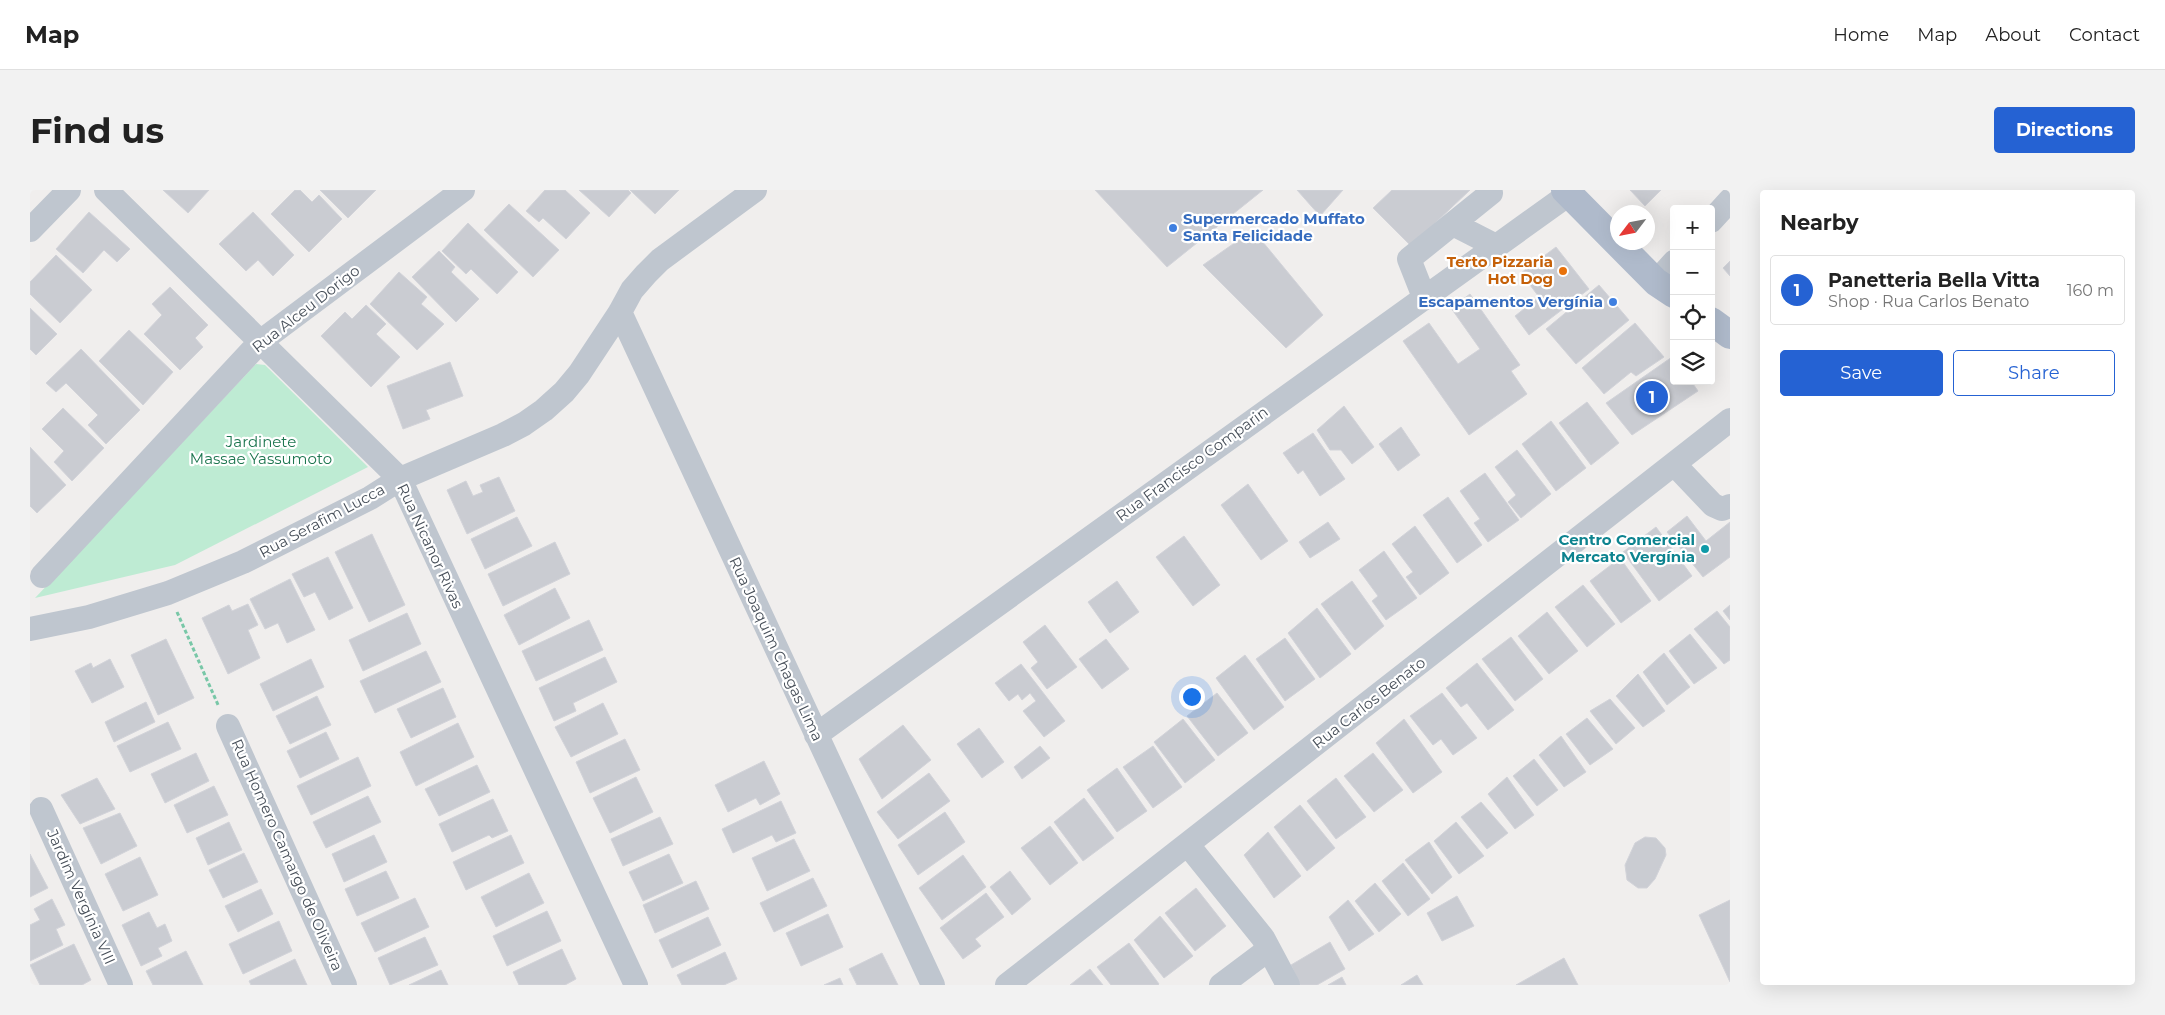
<!DOCTYPE html>
<html lang="en">
<head>
<meta charset="utf-8">
<style>
  body { margin:0; font-family:Montserrat,sans-serif; background:#f2f2f2; color:#222 }
  .controls { position:absolute; right:15px; top:15px; display:grid; overflow:hidden; border-radius:5px; box-shadow:0 5px 20px #0002 }
  .controls button { width:45px; height:45px; display:grid; place-items:center; padding:0; border:0; border-bottom:1px solid #e0e0e0; background:#fff; color:#222; font:25px sans-serif }
  .compass { position:absolute; left:1580px; top:15px; width:45px; height:45px; border-radius:50%; background:#fff; box-shadow:0 5px 20px #0002; rotate:238deg }
  .you { position:absolute; left:1161px; top:506px; width:18px; height:18px; margin:-12px; border:4px solid #fff; border-radius:50%; background:#1a73e8; box-shadow:0 0 0 8px #1a73e833 }
  .badge { display:grid; place-items:center; width:32px; height:32px; border-radius:50%; background:#2562d3; color:#fff; font-size:16px; font-weight:700 }
  .pin { position:absolute; translate:-50% -50%; border:2px solid #fff; box-shadow:0 1px 5px #0006 }
  .list { margin:0; padding:0; list-style:none }
  h2 { display:flex; justify-content:space-between; align-items:center; height:65px; margin:0; padding:0 20px; font-size:21px }
  h2 small { font-size:16px; font-weight:400; color:#767676 }
  .list li { display:grid; grid-template-columns:32px 1fr auto; gap:15px; align-items:center; box-sizing:border-box; height:70px; margin:0 10px 10px; padding:0 10px; border:1px solid #e0e0e0; border-radius:5px }
  .list b { display:block; font-size:19px; white-space:nowrap }
  .list p { margin:0; font-size:16px; white-space:nowrap; color:#767676 }
  .list em { font-size:16px; font-style:normal; color:#767676 }
  .actions { display:flex; gap:10px; padding:15px 20px }
  .actions a { flex:1; padding:11px 0; border:1px solid #2562d3; border-radius:5px; text-align:center; font-size:18px; color:#2562d3 }
  .actions .main { background:#2562d3; color:#fff }
  .icon { flex:none; width:28px; height:28px; fill:none; stroke:currentColor; stroke-width:2; stroke-linecap:round; stroke-linejoin:round }
  .map { position:relative; flex:none; width:1700px; height:795px; overflow:hidden; border-radius:5px }
  header { display:flex; align-items:center; gap:30px; box-sizing:border-box; height:70px; padding:0 25px; background:#fff; border-bottom:1px solid #e0e0e0 }
  header strong { font-size:24px }
  nav { display:flex; gap:28px; margin-inline-start:auto; font-size:18px }
  .intro { display:flex; align-items:center; justify-content:space-between; box-sizing:border-box; height:120px; padding:0 30px }
  h1 { margin:0; font-size:35px }
  .button { padding:12px 22px; border-radius:5px; background:#2562d3; color:#fff; font-size:18px; font-weight:700 }
  main { display:flex; gap:30px; padding:0 30px }
  aside { flex:1; background:#fff; border-radius:5px; box-shadow:0 5px 20px #0002 }
  .map>svg:first-child { display:block }
</style>
</head>
<body>
<header>
<strong>Map</strong>
<nav><a>Home</a><a>Map</a><a>About</a><a>Contact</a></nav>
</header>
<div class="intro"><h1>Find us</h1><a class="button">Directions</a></div>
<main>
<div class="map">
<svg width="1700" height="795" viewBox="0 0 1700 795">
  <rect width="100%" height="100%" fill="#f0eeed"/>
  <path fill="#beebd3" d="M226,174L235,175L338,277L145,375L5,408Z"/>
  <path fill="#caccd2" stroke="#d2d3d9" d="M133,0H179L158,23Z
    M265,0H270L282,12L289,5L312,29L279,62L241,24Z
    M290,0H346L318,28Z
    M515,0H535L560,23L536,49L513,28L509,32L496,21Z
    M549,0H598L601,3L579,27Z
    M600,0H649L625,24Z
    M1065,0H1233L1137,77Z
    M1267,0H1313L1290,26Z
    M1362,0H1440L1381,56L1343,18Z
    M1600,0H1631L1615,16Z
    M479,14L529,60L503,87L454,40Z
    M59,22L100,59L87,72L74,60L53,83L26,59Z
    M223,22L264,65L243,86L228,70L216,81L189,54Z
    M438,33L488,82L467,104L441,79L436,84L412,61Z
    M1223,40L1293,125L1256,158L1173,75Z
    M1526,57L1559,99L1499,145L1485,126L1509,107L1491,83Z
    M409,61L425,77L421,82L449,109L426,132L382,87Z
    M26,65L62,100L30,133L0,104V92Z
    M1700,71V86L1693,78Z
    M369,82L397,107L391,114L414,134L387,160L340,114Z
    M1569,95L1599,130L1546,174L1516,139Z
    M140,97L178,135L165,148L173,157L150,180L114,144L132,125L122,114Z
    M1440,104L1490,175L1481,181L1497,204L1439,245L1373,151L1399,133L1428,174L1450,159L1421,118Z
    M336,115L356,134L346,144L370,167L341,197L291,146L315,122L322,129Z
    M0,118L27,144L6,165L0,159Z
    M1605,133L1634,167L1606,186L1601,182L1574,204L1552,178Z
    M99,140L143,182L113,215L69,171Z
    M51,159L110,220L76,254L58,235L68,225L36,193L26,202L16,193Z
    M1642,167L1644,191H1661L1668,201L1602,245L1576,213Z
    M420,172L433,206L396,220L400,229L373,239L357,196Z
    M1557,212L1589,253L1561,275L1529,233Z
    M1314,216L1344,257L1322,274L1311,260H1300L1287,240Z
    M33,218L74,258L42,291L24,272L34,261L12,239Z
    M1521,231L1556,278L1526,301L1492,254Z
    M1371,237L1390,265L1368,281L1349,254Z
    M1283,243L1315,289L1290,306L1273,280L1268,284L1253,263Z
    M0,257L36,295L7,323L0,316Z
    M1487,260L1521,304L1491,328L1478,312L1486,305L1465,277Z
    M1455,283L1489,330L1458,352L1444,333L1450,329L1430,301Z
    M469,287L485,321L437,344L417,300L436,291L443,306L453,302L450,295Z
    M1218,294L1258,351L1231,370L1191,315Z
    M1418,307L1452,355L1427,373L1393,325Z
    M1657,326L1676,351L1700,332V367L1673,387L1637,342Z
    M487,327L502,356L455,379L441,349Z
    M1298,332L1310,349L1280,368L1269,352Z
    M1385,336L1419,383L1390,405L1376,387L1383,382L1362,354Z
    M1626,337L1662,386L1629,411L1593,362Z
    M342,344L375,415L339,432L305,362Z
    M1154,346L1190,395L1163,416L1126,367Z
    M525,352L540,384L473,416L458,384Z
    M1354,361L1387,408L1356,430L1342,411L1348,406L1329,380Z
    M298,367L323,418L299,430L285,402L274,407L262,384Z
    M1590,368L1621,411L1591,433L1560,391Z
    M260,389L285,440L257,453L248,433L235,439L220,409Z
    M1087,391L1109,422L1080,443L1058,412Z
    M1322,391L1354,436L1325,460L1291,414Z
    M1553,395L1585,434L1557,457L1525,417Z
    M525,398L540,428L489,455L474,425Z
    M218,414L228,435L218,440L230,468L198,484L172,428L199,415L202,421Z
    M1700,415V430L1693,421Z
    M1287,418L1321,464L1290,488L1258,443Z
    M1687,421L1700,437V470L1694,474L1664,439Z
    M1517,422L1548,461L1519,484L1488,446Z
    M377,423L391,454L333,481L319,450Z
    M559,430L573,460L506,491L492,461Z
    M1015,435L1047,477L1017,499L1001,478L1008,472L993,452Z
    M1660,444L1687,478L1664,494L1639,461Z
    M1481,447L1513,489L1485,511L1452,469Z
    M1255,448L1285,489L1255,511L1226,469Z
    M136,449L164,508L128,525L101,465Z
    M1076,449L1099,479L1072,499L1049,469Z
    M396,461L411,492L345,523L330,491Z
    M1634,463L1660,497L1637,515L1613,482Z
    M1215,465L1254,517L1224,540L1186,488Z
    M575,467L587,492L543,513L546,521L524,531L509,498Z
    M80,469L94,497L62,513L45,481L61,473L63,478Z
    M281,469L294,497L243,521L230,494Z
    M1447,473L1484,520L1458,540L1437,513L1431,517L1416,498Z
    M991,474L1035,531L1014,547L993,521L1006,511L1000,503L992,510L988,504L979,511L965,493Z
    M1608,484L1635,521L1613,537L1586,506Z
    M413,498L426,527L381,548L367,519Z
    M1187,503L1218,543L1188,566L1157,526Z
    M1412,503L1447,548L1423,565L1411,549L1403,555L1380,526Z
    M287,506L301,535L260,554L246,526Z
    M1580,509L1605,538L1586,554L1560,521Z
    M116,512L125,532L84,552L75,532Z
    M573,513L588,544L541,567L525,537Z
    M1557,528L1583,559L1560,575L1536,544Z
    M1153,529L1185,570L1155,593L1124,552Z
    M1374,529L1412,582L1383,603L1346,553Z
    M138,532L151,559L100,582L87,556Z
    M428,533L444,567L386,596L370,562Z
    M873,535L901,570L852,609L829,569Z
    M949,538L974,572L952,588L927,554Z
    M296,542L309,569L270,588L257,561Z
    M1531,546L1556,582L1534,597L1509,565Z
    M595,549L610,580L560,603L546,572Z
    M1010,556L1020,568L992,589L984,577Z
    M1123,556L1152,597L1123,618L1093,577Z
    M166,563L179,591L135,613L121,584Z
    M1343,563L1373,600L1344,622L1314,586Z
    M328,567L341,596L281,625L267,596Z
    M1504,569L1528,600L1507,616L1483,586Z
    M734,571L750,604L730,615L726,608L698,622L685,595Z
    M447,575L460,602L409,626L395,599Z
    M1087,578L1117,621L1087,642L1057,600Z
    M899,583L920,611L868,649L847,622Z
    M606,587L623,622L580,643L563,608Z
    M1477,587L1504,625L1485,639L1458,604Z
    M67,588L85,619L50,634L31,605Z
    M1306,588L1336,627L1306,649L1277,611Z
    M184,596L198,625L157,643L144,615Z
    M338,606L351,632L296,658L283,632Z
    M1054,608L1084,648L1053,671L1024,632Z
    M463,609L478,641L462,648L459,645L422,662L409,634Z
    M751,611L766,643L746,652L742,645L703,663L692,639Z
    M1451,612L1478,643L1457,659L1431,627Z
    M1270,615L1305,658L1277,681L1244,637Z
    M915,622L935,652L888,685L868,655Z
    M90,623L107,656L71,674L53,638Z
    M630,627L643,654L593,676L581,649Z
    M199,632L212,660L178,675L166,648Z
    M1426,632L1454,666L1429,684L1404,651Z
    M1020,636L1048,673L1020,695L991,658Z
    M1238,642L1271,686L1244,708L1214,665Z
    M344,645L357,672L314,692L302,664Z
    M481,645L494,673L436,700L423,672Z
    M1615,647L1626,648L1635,658L1636,665L1625,689L1617,698H1608L1597,690L1595,675L1605,653Z
    M764,649L780,681L737,701L722,668Z
    M1399,652L1422,687L1402,704L1375,670Z
    M214,663L228,692L193,708L179,680Z
    M0,664L18,698L0,707Z
    M639,664L653,693L613,711L599,682Z
    M933,665L956,697L912,730L889,698Z
    M110,667L128,705L93,721L75,684Z
    M1373,673L1400,709L1378,726L1352,691Z
    M356,681L369,708L327,726L315,699Z
    M980,681L1001,709L982,725L960,697Z
    M499,683L514,713L466,737L451,707Z
    M783,688L797,716L744,742L730,713Z
    M666,691L679,719L625,743L613,715Z
    M1345,693L1371,724L1349,742L1325,711Z
    M1166,698L1196,736L1165,761L1135,723Z
    M231,699L243,724L208,742L195,716Z
    M956,703L974,727L945,749L951,756L933,769L910,738Z
    M1427,706L1444,736L1412,751L1397,723Z
    M385,708L399,737L345,762L331,733Z
    M22,709L35,735L26,739L33,755L0,771V735L10,730L4,719Z
    M1318,710L1344,744L1319,761L1299,727Z
    M1700,710V792L1669,725Z
    M517,721L531,751L477,776L463,746Z
    M119,722L127,738L135,734L142,751L128,758L132,766L111,776L92,735Z
    M798,724L813,757L771,776L756,743Z
    M1130,726L1163,766L1134,788L1104,750Z
    M678,727L691,755L642,778L629,750Z
    M249,731L262,761L213,784L199,754Z
    M395,747L408,775L360,795L348,768Z
    M1300,752L1315,779L1287,795H1270L1261,775Z
    M1099,753L1129,794L1128,795H1081L1067,777Z
    M44,754L61,790L52,795H10L0,775Z
    M532,759L546,789L535,795H489L483,782Z
    M156,761L173,795H123L116,781Z
    M695,762L707,789L694,795H652L647,785Z
    M852,763L868,795H827L819,779Z
    M1534,768L1548,795H1486Z
    M265,769L277,795H221L219,791Z
    M1060,779L1073,795H1040Z
    M411,780L418,795H379Z
    M1387,785L1393,795H1371Z
    M1312,787L1316,795H1298Z
    M810,788L813,795H794Z"/>
  <g fill="none" stroke-linecap="round" stroke-linejoin="round">
    <path stroke="#78c7a7" stroke-width="3" stroke-dasharray="4 2.5" stroke-linecap="butt" d="M147,422L189,517"/>
    <path stroke="#bfc6cf" stroke-width="24" d="M76,0L370,289L606,795
      M1681,31L1700,10
      M1423,34L1466,56
      M0,40L39,0
      M1626,92L1644,72
      M1394,107L1379,69L1461,3L1458,0
      M590,122L903,795
      M1644,274L1683,315L1692,319L1700,316
      M12,386L230,152L433,0
      M0,439L59,427L138,403L213,372L340,308L370,289L473,245L494,234L514,220L534,202L549,184L590,122L602,100L616,84L630,70L725,0
      M198,536L315,795
      M786,545L1539,4
      M11,619L91,795
      M1158,655L1233,748L1258,795
      M977,795L1700,230
      M1191,795L1239,759"/>
    <path stroke="#afbacb" stroke-width="28" d="M1535,0L1626,92L1644,104
      M1681,131L1700,145"/>
  </g>
  <g fill="#3f7fe0" stroke="#fff" stroke-width="2">
    <circle cx="1143" cy="38" r="5"/>
    <circle cx="1583" cy="112" r="5"/>
  </g>
  <circle fill="#e8710a" stroke="#fff" stroke-width="2" cx="1533" cy="81" r="5"/>
  <circle fill="#0f9aa8" stroke="#fff" stroke-width="2" cx="1675" cy="359" r="5"/>
  <g text-anchor="middle" stroke-width="4.5" stroke-linejoin="round" paint-order="stroke">
    <g font-size="15" font-weight="bold" fill="#366cbe" stroke="#fff" text-anchor="start">
      <text x="1153" y="34">Supermercado Muffato<tspan x="1153" dy="17">Santa Felicidade</tspan></text>
      <text x="1573" y="117" text-anchor="end">Escapamentos Vergínia</text>
    </g>
    <g font-size="15" font-weight="bold" fill="#c56008" stroke="#fff" text-anchor="end">
      <text x="1523" y="77">Terto Pizzaria<tspan x="1523" dy="17">Hot Dog</tspan></text>
    </g>
    <g font-size="15" fill="#474f59" stroke="#fff">
      <text transform="translate(276 119) rotate(-38)" y="5">Rua Alceu Dorigo</text>
      <text transform="translate(1162 274) rotate(-36)" y="5">Rua Francisco Comparin</text>
      <text transform="translate(292 331) rotate(-28)" y="5">Rua Serafim Lucca</text>
      <text transform="translate(400 356) rotate(65)" y="5">Rua Nicanor Rivas</text>
      <text transform="translate(746 459) rotate(65)" y="5">Rua Joaquim Chagas Lima</text>
      <text transform="translate(1339 513) rotate(-38)" y="5">Rua Carlos Benato</text>
      <text transform="translate(257 665) rotate(66)" y="5">Rua Homero Camargo de Oliveira</text>
      <text transform="translate(51 707) rotate(66)" y="5">Jardim Vergínia VIII</text>
    </g>
    <g font-size="15" fill="#1d7650" stroke="#fff">
      <text x="231" y="257">Jardinete<tspan x="231" dy="17">Massae Yassumoto</tspan></text>
    </g>
    <g font-size="15" font-weight="bold" fill="#0d838f" stroke="#fff" text-anchor="end">
      <text x="1665" y="355">Centro Comercial<tspan x="1665" dy="17">Mercato Vergínia</tspan></text>
    </g>
  </g>
</svg>
<div class="controls">
<button>+</button>
<button>−</button>
<button><svg class="icon" aria-label="locate" viewBox="0 0 24 24"><circle cx="12" cy="12" r="6"/><path d="M12 2v4M12 18v4M2 12h4M18 12h4"/></svg></button>
<button><svg class="icon" aria-label="layers" viewBox="0 0 24 24"><path d="M12 4l9 5-9 5-9-5zM3 14l9 5 9-5"/></svg></button>
</div>
<svg class="compass" viewBox="-18 -18 36 36"><path d="M0-13l5 13h-10z" fill="#e53935"/><path d="M0 13l5-13h-10z" fill="#767676"/></svg>
<div class="you"></div>
<div class="pin badge" style="left:1622px;top:207px">1</div>
</div>
<aside>
<h2>Nearby<small></small></h2>
<ul class="list">
<li><span class="badge">1</span><div><b>Panetteria Bella Vitta</b><p>Shop · Rua Carlos Benato</p></div><em>160 m</em></li>
</ul>
<div class="actions"><a class="main">Save</a><a>Share</a></div>
</aside>
</main>
</body>
</html>
